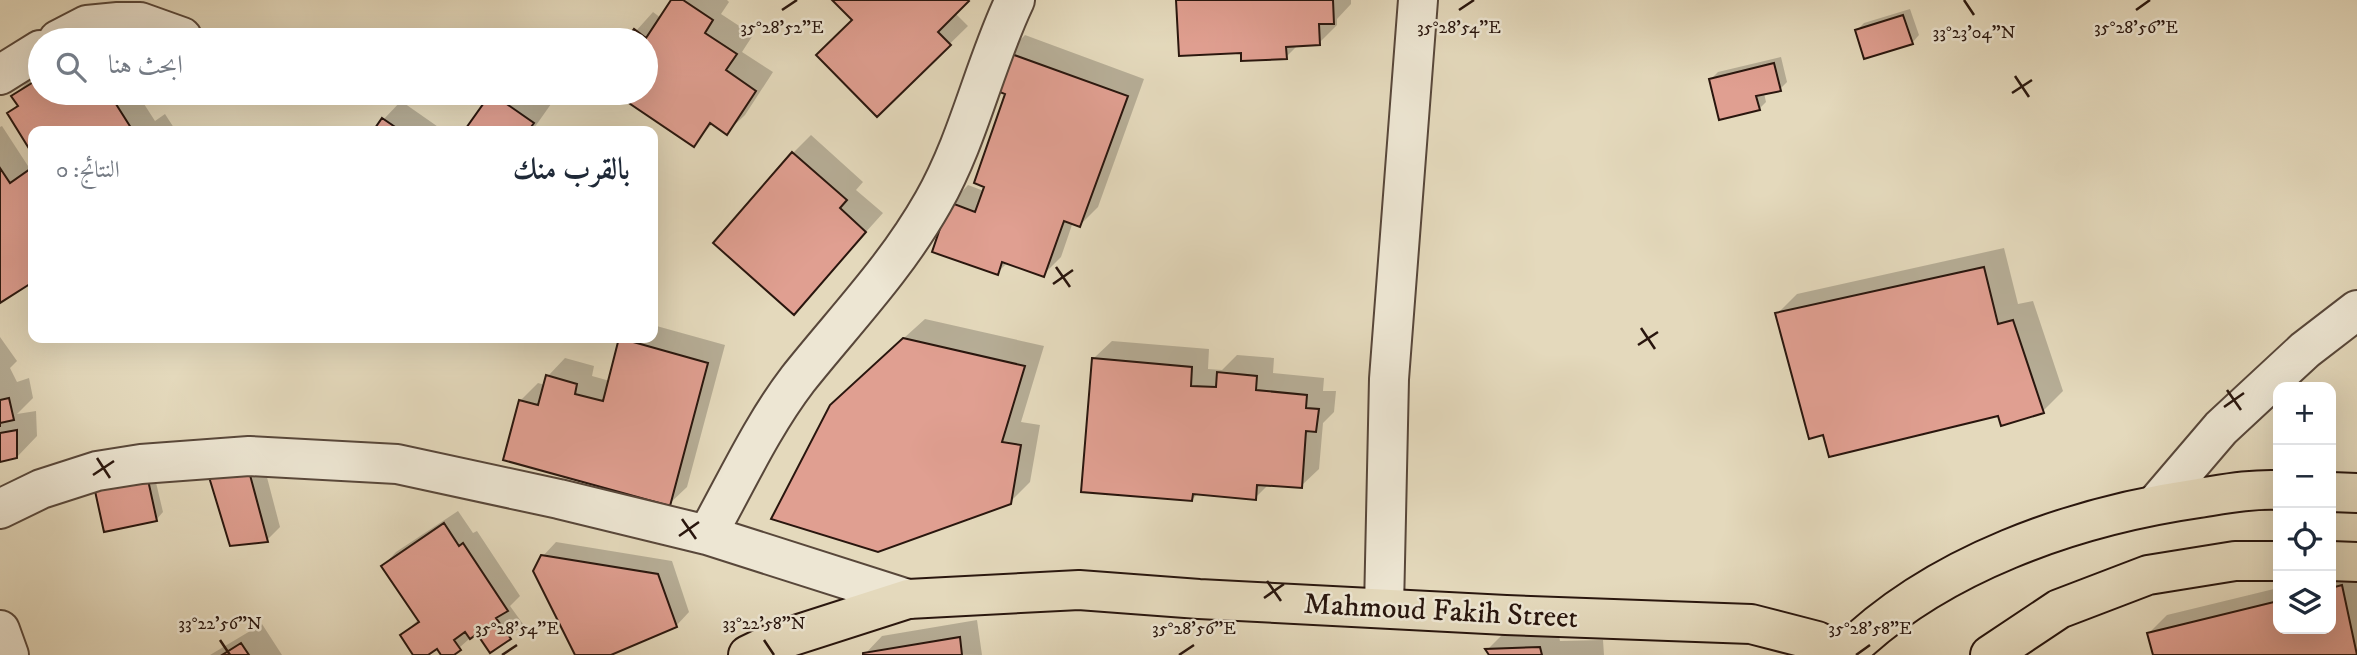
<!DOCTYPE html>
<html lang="ar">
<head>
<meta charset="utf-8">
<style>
  body { margin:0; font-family:"IM FELL DW Pica",Amiri,serif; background:#f2f2f3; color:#1f2937; direction:rtl }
  .controls { position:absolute; right:21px; bottom:21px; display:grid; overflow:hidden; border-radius:14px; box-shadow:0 7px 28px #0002 }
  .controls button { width:63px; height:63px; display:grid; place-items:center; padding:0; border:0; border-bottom:2px solid #e0e1e3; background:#fff; color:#1f2937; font:35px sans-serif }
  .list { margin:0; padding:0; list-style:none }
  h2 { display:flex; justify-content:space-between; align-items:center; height:91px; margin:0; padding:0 28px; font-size:30px }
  h2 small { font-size:23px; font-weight:400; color:#747a83 }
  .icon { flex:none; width:38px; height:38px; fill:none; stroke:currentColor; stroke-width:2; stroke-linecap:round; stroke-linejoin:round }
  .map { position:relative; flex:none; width:2357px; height:655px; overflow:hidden; direction:ltr }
  .search { position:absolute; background:#fff; box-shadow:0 7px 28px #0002; left:28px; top:28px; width:630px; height:77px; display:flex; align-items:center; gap:18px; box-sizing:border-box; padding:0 24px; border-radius:38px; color:#747a83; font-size:26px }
  .panel { position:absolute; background:#fff; box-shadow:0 7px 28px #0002; left:28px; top:126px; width:630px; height:217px; border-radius:14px; direction:rtl }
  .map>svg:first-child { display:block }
</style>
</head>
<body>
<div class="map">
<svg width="2357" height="655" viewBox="0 0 2357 655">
  <rect width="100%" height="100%" fill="#e4d9bc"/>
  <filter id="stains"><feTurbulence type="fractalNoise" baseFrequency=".00286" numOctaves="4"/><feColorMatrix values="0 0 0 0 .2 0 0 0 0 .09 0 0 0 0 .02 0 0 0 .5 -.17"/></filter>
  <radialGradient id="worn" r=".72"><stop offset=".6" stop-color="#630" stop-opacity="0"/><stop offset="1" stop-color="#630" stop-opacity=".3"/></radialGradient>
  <path fill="#0003" d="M673,0H727L729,2L721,14L753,35L742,52L773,72L745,115L727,132L713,123L693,145L617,93H646V40H628L653,12L661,18Z
    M835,0H968L955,13L968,26L877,115L854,19Z
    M1178,0H1351V4L1337,19V25L1319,43L1299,44L1286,57L1243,51Z
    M1910,9L1919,35L1912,43L1857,30L1864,23Z
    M1025,35L1144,79L1098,207L1080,225L1073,222L1061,257L1043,275L1008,262L997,273L951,203L968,185L984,191L1007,93V53Z
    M1781,57L1787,82L1780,89L1764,93L1766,102L1759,109L1711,79L1718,72Z
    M40,73V93H137L155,121L165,114L176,131H33V152L9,113L18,104L13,96L31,79Z
    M493,93H534L551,104L532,131H466Z
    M401,101L444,131H375L384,119Z
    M2,126L28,166L33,163V279L0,301V127Z
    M811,135L863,182L856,190L883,213L794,312L793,153Z
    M2004,248L2018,304L2033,301L2063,391L2043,411L1999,413L1824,433L1777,314L1797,294Z
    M925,319L1044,346L1021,422L1040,425L1030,482L1010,502L852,385Z
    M653,325L725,345L687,487L669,504L520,401L538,383L545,385L548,376L565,358L594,366L592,376L610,381L621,339L653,338Z
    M0,337L17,361L10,368L17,382L29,378L33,398L17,414L36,411L37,436L17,457L0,461Z
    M1112,341L1209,349L1208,369L1222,370L1237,355L1274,358L1273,373L1324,378L1323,391H1336L1334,412L1323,423L1319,469L1301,486L1269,484L1255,498L1199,492L1192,500L1094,358Z
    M263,462L280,527L267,540L225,464Z
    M154,474L163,512L156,520L106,530Z
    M458,511L473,533L477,531L520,596L510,606L523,624L509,638L477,632L451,655H443L438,647L425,655H415L402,635L419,619L383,566L396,552Z
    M556,542L672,561L689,612L676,626L607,655H577L543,556Z
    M2357,569V655H2155L2149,633L2167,615L2278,588V629H2331V576Z
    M977,620L982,655L865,654L882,636Z
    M262,624L282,655H210Z
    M1558,630L1560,641L1603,640L1604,655H1492L1488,649L1505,632Z"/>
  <path fill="#e09f91" stroke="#29160e" stroke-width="2" d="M671,0H683L713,20L705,33L737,54L726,70L756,91L727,135L710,123L694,147L614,93H646V40H626L634,29L646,38Z
    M832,0H968L969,1L938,32L951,45L877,117L816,55L852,20Z
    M1176,0H1333L1334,24H1319L1320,45L1286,47L1287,59L1241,61V53L1179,56Z
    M1903,15L1913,44L1864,59L1855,30Z
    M1006,52L1128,96L1080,227L1064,221L1044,277L1002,262L998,275L932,252L949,202L975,212L984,187L974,183L1005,94L992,89Z
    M1774,63L1781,91L1756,96L1760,110L1719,120L1709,79Z
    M40,78V93H109L133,131H33V155L7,113L18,106L11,96Z
    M491,93L534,123L528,131H464Z
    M382,118L401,131H373Z
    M792,152L847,200L840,208L866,232L794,315L713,243Z
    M33,167V282L0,303V168L10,183Z
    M1984,267L1998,324L2013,320L2044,413L2001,426L1998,416L1829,457L1823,435L1809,439L1775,313Z
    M619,338L708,363L670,506L503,460L519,400L538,405L546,375L577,384L575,394L603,401Z
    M903,338L1025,366L1002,442L1021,445L1011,504L878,552L771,519L830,405Z
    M1092,358L1192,367L1191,386L1216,387L1217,372L1257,376L1256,390L1307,395L1306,408L1319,409L1316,432L1306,431L1302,488L1257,485L1256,500L1193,494L1192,501L1081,492Z
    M9,398L14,420L0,423V427V400Z
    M17,430V458L0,462V433Z
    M250,475L268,542L230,546L209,477Z
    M148,480L157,521L104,532L95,491Z
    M444,523L459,546L463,543L508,611L496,618L511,639L490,653L477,634L470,639L465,632L454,640L461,650L454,655H441L437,649L428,655H413L400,635L419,622L381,566Z
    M541,555L658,574L677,627L611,655H575L533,571Z
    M2342,585L2357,655H2153L2147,633L2278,601V629H2331V588Z
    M960,637L962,655H863V653Z
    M241,643L249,655H222Z
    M1540,647L1542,655H1489L1485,649Z"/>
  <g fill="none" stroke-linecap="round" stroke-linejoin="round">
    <defs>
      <path id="minor" d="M58,40L87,25L118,22H140L182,37
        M0,75L40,50
        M2156,504L2221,428L2305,350L2357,310
        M0,509L41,489L97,471L141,464L249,456L397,464L559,499L707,535L908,599
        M707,535C736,483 762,426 798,379C845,320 895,269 933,202C969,139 984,65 1015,0
        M1384,608L1389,379L1418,0"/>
      <path id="tertiary" d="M0,630L9,655"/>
      <path id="primary" d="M2331,492L2357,493
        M2331,561L2357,562
        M748,655L777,641L908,599L1079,590L1199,599L1506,615L1751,624L1817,641L1845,655
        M1844,655C1935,564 2074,516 2199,498C2225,494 2251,489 2278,490
        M1990,655L2059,609L2148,575L2235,561H2278"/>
    </defs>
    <use href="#minor" stroke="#58473a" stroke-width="42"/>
    <use href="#tertiary" stroke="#58473a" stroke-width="42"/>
    <use href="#primary" stroke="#29160e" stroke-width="42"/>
    <use href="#minor" stroke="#ede6d3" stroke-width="38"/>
    <use href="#tertiary" stroke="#ede6d3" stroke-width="38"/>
    <use href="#primary" stroke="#e4d9bc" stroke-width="38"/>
  </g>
  <path fill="none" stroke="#29160e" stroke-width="2.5" d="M1964,0L1974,15M782,10L797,0M1459,10L1474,0M2136,10L2150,0M2015,76L2029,97M2012,93L2032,80M1056,267L1070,287M1053,284L1073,270M1641,328L1655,349M1638,345L1658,332M2227,390L2241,410M2224,407L2244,393M97,458L110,478M93,475L114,461M682,519L696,539M679,536L699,522M1267,581L1281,601M1264,598L1284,584M220,640L230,655M764,640L774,655M502,655L517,645M1179,655L1194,645M1856,655L1870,645"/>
  <g text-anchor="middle" stroke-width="5" stroke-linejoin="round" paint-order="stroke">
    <g font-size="30" fill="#29160e" stroke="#ede6d3">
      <text transform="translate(1441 610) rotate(3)" y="10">Mahmoud Fakih Street</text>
    </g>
  </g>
  <g font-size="18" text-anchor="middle" fill="#29160e" stroke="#ede6d3" stroke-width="5" stroke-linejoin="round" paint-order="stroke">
    <text x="782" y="33">35°28'52"E</text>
    <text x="1459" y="33">35°28'54"E</text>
    <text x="2136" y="33">35°28'56"E</text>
    <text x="1974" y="38">33°23'04"N</text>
    <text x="220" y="629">33°22'56"N</text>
    <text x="764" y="629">33°22'58"N</text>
    <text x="517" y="634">35°28'54"E</text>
    <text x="1194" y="634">35°28'56"E</text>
    <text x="1870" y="634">35°28'58"E</text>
  </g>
  <rect width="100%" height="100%" filter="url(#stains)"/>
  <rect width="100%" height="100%" fill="url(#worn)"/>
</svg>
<div class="controls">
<button>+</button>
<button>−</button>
<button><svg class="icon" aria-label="locate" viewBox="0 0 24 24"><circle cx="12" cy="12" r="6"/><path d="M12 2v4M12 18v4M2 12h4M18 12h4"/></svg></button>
<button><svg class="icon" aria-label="layers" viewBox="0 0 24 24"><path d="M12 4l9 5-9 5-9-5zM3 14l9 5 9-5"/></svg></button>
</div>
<div class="search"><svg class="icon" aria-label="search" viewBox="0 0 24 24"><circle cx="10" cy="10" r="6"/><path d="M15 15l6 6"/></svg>ابحث هنا</div>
<section class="panel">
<h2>بالقرب منك<small>النتائج: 0</small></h2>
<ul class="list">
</ul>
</section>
</div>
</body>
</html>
